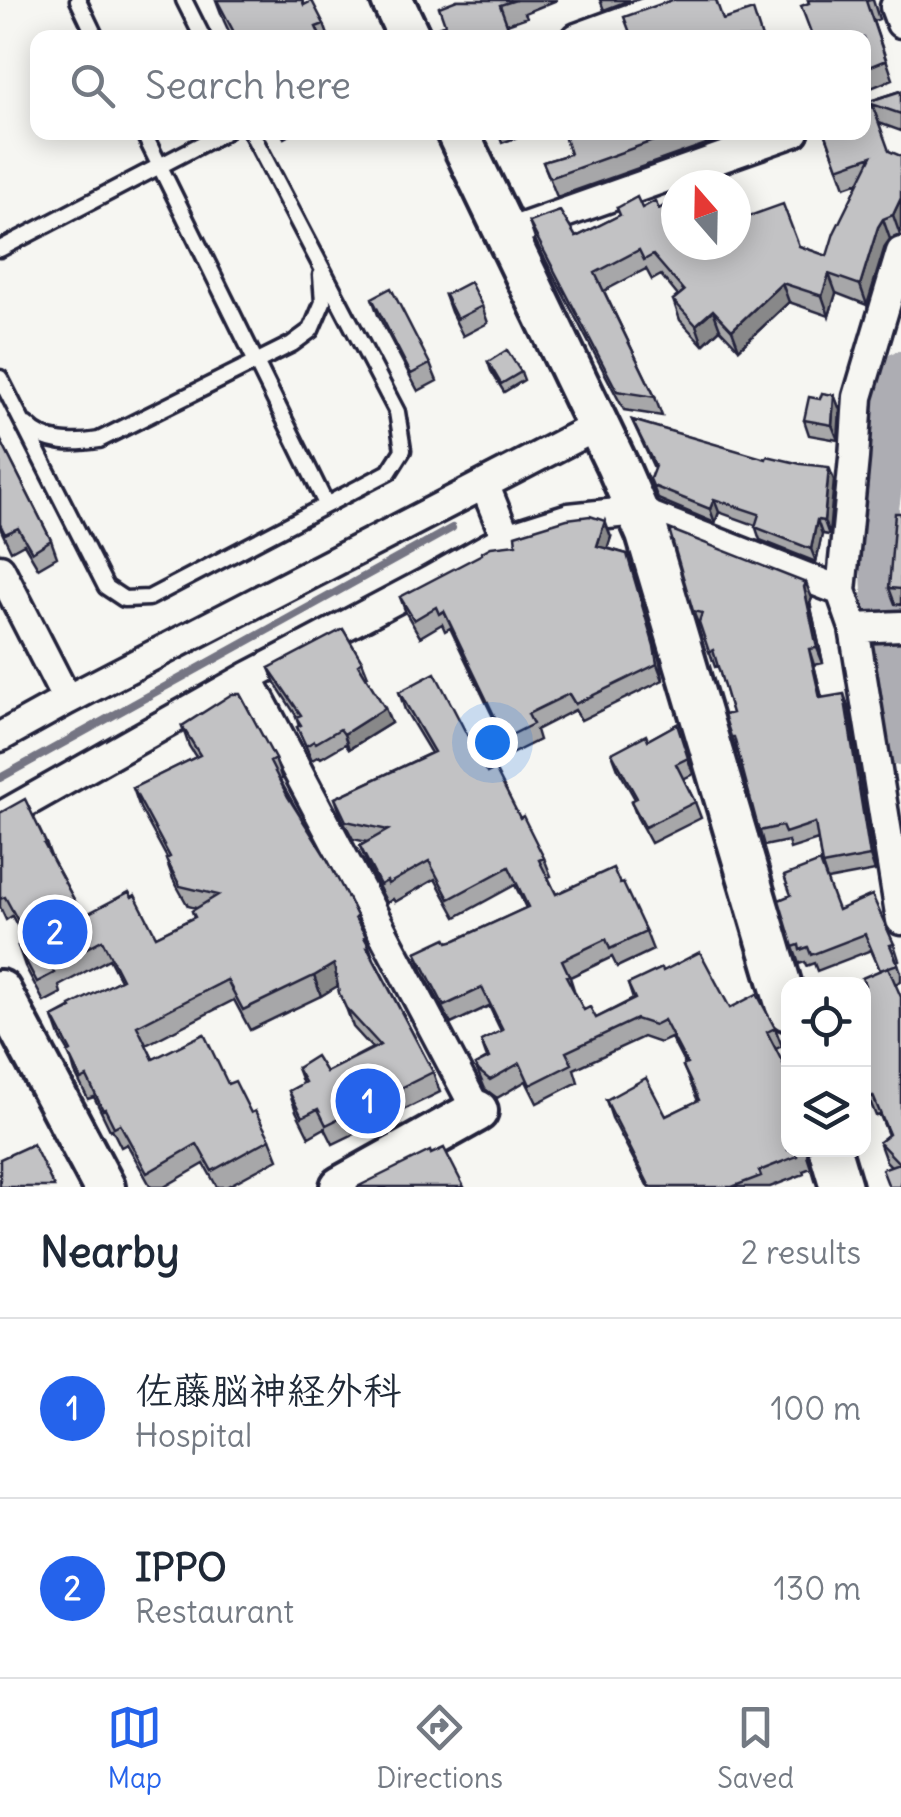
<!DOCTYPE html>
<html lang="en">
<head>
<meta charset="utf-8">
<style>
  body { margin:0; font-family:Delius,"Klee One",sans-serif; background:#f2f2f3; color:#1f2937 }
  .controls { position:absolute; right:30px; bottom:30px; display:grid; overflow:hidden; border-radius:20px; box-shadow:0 5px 25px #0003 }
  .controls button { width:90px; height:90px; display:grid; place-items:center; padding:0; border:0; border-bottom:2px solid #e0e1e3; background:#fff; color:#1f2937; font:50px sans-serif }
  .compass { position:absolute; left:661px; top:170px; width:90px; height:90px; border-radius:50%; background:#fff; box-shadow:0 5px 25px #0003; rotate:340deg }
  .you { position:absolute; left:492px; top:742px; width:35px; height:35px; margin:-25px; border:8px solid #fff; border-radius:50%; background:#1a73e8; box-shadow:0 0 0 15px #1a73e833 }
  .badge { display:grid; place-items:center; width:65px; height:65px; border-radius:50%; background:#2563eb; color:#fff; font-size:32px; font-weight:700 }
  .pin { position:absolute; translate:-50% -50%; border:5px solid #fff; box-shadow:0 2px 10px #0006 }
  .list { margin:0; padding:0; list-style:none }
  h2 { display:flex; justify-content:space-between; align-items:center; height:130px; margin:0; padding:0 40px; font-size:42px }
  h2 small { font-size:32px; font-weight:400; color:#747a83 }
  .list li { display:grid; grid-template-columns:65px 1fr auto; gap:30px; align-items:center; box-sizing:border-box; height:180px; padding:0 40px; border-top:2px solid #e0e1e3 }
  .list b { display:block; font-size:38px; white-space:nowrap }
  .list p { margin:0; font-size:32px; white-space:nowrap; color:#747a83 }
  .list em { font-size:32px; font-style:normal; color:#747a83 }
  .icon { flex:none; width:55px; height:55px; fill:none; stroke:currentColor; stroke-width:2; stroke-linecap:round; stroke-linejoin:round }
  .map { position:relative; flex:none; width:901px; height:1187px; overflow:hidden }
  .search { position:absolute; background:#fff; box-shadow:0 5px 25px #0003; left:30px; right:30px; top:30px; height:110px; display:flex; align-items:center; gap:25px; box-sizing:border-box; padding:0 35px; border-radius:20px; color:#747a83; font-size:38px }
  .sheet { height:490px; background:#fff }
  nav { display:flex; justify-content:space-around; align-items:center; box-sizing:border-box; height:140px; border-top:2px solid #e0e1e3; background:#fff; font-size:28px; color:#747a83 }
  nav a { display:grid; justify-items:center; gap:5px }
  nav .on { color:#2563eb }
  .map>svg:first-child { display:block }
</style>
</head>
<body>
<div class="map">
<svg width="901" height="1187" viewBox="0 0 901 1187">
  <rect width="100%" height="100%" fill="#f6f6f2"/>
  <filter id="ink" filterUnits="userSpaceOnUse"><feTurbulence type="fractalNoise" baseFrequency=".01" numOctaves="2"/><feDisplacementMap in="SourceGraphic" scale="20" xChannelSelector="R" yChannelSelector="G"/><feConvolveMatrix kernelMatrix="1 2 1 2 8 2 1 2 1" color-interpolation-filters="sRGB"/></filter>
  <g filter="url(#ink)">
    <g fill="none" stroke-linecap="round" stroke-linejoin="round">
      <path stroke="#757583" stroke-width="8" d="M0,778L452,528"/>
      <path stroke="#adadb3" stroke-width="42" d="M901,372L894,395L878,508L887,658L901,745"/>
      <defs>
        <path id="lane" d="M78,0L96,38
          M184,0L203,38
          M143,132L326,504
          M0,249L225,132
          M0,378L106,587L124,599L149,598L389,472L403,450L397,412L251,132
          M27,425C46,445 74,444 99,440L292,344L311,330L323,302L321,275"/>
        <path id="street" d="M901,4L895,7L901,23
          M577,38L681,0
          M505,234L794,132
          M485,486L506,538
          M0,569L67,700
          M841,591L854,628L901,920
          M854,628L901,626
          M248,677L477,1111
          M0,737L67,700L597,426
          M0,817L248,677L430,581L506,538L569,518L637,511L841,591L854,458L858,397L901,252"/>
        <path id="secondary" d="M392,0L410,38
          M457,132L617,465L647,534L788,1010
          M0,991L104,1187
          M830,1150L841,1187
          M341,1187L477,1111"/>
      </defs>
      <use href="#lane" stroke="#22223b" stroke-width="21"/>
      <use href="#street" stroke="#22223b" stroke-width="35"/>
      <use href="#secondary" stroke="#22223b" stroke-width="48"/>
      <use href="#lane" stroke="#f6f6f2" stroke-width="14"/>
      <use href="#street" stroke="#f6f6f2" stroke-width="28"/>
      <use href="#secondary" stroke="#f6f6f2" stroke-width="40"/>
    </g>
    <path fill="#a7a7a9" stroke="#22223b" stroke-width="2.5" d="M216,0H302L304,5L324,24L329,38H232L224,21Z
      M457,0H557L525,13L527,17L507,24H445Z
      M600,0H630L604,10Z
      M808,0H873L879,19L873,21L893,79L864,91V38L809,3Z
      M901,91V131L879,123L900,235L890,239L885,246L867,305L836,293L829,316L789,302L739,349L720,329L703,345L680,320L673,300L678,296L661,275L652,280L646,269L604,291L655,397L662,416L624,410L536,242L529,222L576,237L620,215L617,208H642L676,245L744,218L799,246L827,256L859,182L845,187L825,132L864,103Z
      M281,132H295L284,138Z
      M498,132H531L502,143Z
      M563,132H740L557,197L543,162L570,154Z
      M445,295L482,306L488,323L463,336L451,312Z
      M372,298L430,364L437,381L418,391L378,315Z
      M488,362L521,372L524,380L504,392L491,371Z
      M834,395L840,410L838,440L809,435L804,420L820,399Z
      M632,420L834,480L829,535L822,534L816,562L760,540L755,525L719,512L715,523L658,499L650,479L654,468Z
      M0,439L51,540L57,557L38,568L24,544L11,551L0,528Z
      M901,513V605L895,604L889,588Z
      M611,537L607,548L627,554L660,662L663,680L581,720L575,710L536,730L539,740L511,754L450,628L445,631L442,624L420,637L406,613L400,597Z
      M812,598L810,603L823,663L814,665L822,697L849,709L875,871L827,880L822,865L818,840L790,849L788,841L764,846L738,752L737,753L731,737L732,713L718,666L715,667L701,627L699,626L693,611Z
      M362,661L368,676L366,677L391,723L349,749L345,744L321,758L319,756L312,760L297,727L299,726L296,717H297L275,683L269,668Z
      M399,692L487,773L520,818L544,858L551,876L548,877L556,894L620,884L646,932L653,950L617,967L612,957L570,977L575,993L584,1010L596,1018L633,999L628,984L663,971L730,1008L775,1028L782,1046L776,1049L788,1150H808L807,1156L811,1168L803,1171L804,1174L770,1187H648L612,1118L606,1100L666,1116L698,1101L683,1066L685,1065L671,1038L660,1043L643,1037L574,1069L578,1082L537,1103L526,1081L497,1098L485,1089L475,1065L487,1058L481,1041L501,1031L489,1006L451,1024L422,970L416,952L456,940L526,908L515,885L456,917L435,879L395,902L393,899L387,903L367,864L360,846L367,842L353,839L341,816L335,798L431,753L405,710Z
      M677,724L693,774L683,779L695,802L701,818L651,843L637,817L631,801L635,799L618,769L612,753L648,740Z
      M182,726L275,759L282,779L280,780L357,916L374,959L433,1072L440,1092L333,1144L325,1128L309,1137L296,1111L289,1091L303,1084L297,1068L326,1072L372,1048L353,1027L338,985L321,996L250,1030L234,1000L146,1045L153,1059L228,1084L270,1139L278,1159L226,1187H217L204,1164L164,1187H151L127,1144L121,1147L112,1129L110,1130L94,1097L88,1099L75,1073L69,1052L60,1037L53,1017L120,980L109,959L59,986L61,993L44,1002L25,966L18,946L26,942L12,916L6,920L0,907V813L46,843L52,859L83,916L156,936L194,917L192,911L196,908L188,906L173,879L166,859L167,858L140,808L133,788L196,757L189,746Z
      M838,910L894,944L899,960L897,961L901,972V981L895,984L901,1187L891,1166L886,1161L879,1142L888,1135L880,1115L876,1116L864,1086V986L880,970L871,950L817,971L814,963L806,966L805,962L799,964L793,947Z"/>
    <path fill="#888889" stroke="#22223b" stroke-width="2.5" d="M901,198V232L900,235L893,215Z
      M883,219L890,239L885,246L867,305L860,285L878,227Z
      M829,274L836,293L829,316L822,296Z
      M782,283L789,302L739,349L732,330Z
      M713,310L720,329L703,345L696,325Z
      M834,395L840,410L838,440L832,425Z
      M829,467L834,480L829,535L824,521Z
      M714,499L719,512L715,523L710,509Z
      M817,520L822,534L816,562L811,549Z
      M605,521L611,537L603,562L597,546Z
      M627,554L660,662L663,680L657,664Z
      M806,583L812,598L810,603L823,663L817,648L804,587Z
      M809,649L814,665L825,713L820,698Z
      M844,694L849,709L875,871L870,856Z
      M385,708L391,723L349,749L344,734Z
      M334,964L341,984L321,996L314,976Z"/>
    <path fill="#c2c2c4" stroke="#22223b" stroke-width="2.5" d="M217,0H302L304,5L312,1L324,24L316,27L321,38H237Z
      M457,0H516L500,5L512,38H440L436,28L445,24L439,7Z
      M672,0H716L723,20L753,10L762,38H632L624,17Z
      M808,0H870L866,1L886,60L864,69V38H813L801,6L809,3Z
      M556,32L557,38H540Z
      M901,91V114L872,104L889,151L901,156V198L893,215L883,219L878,227L860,285L829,274L822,296L782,283L732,330L713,310L696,325L673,300L684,291L653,255L644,260L639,250L595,273L655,397L617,391L529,222L560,211L576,237L620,215L617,208L637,197L642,208L655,201L659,209L665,205L676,224V245H736V216L742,213L744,218L783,204L799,246L827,256L834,233L872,156L838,168L825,132H864V103Z
      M563,132H678L550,178L543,162L570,154Z
      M470,282L482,306L457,319L445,295Z
      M391,288L430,364L411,374L372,298Z
      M507,350L521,372L501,384L488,362Z
      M822,393L834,395L832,425L804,420L809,397L820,399Z
      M632,420L766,459L767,456L801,464L829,467L824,521L817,520L811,549L755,527L759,514L714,499L710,509L653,486L650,479L655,466Z
      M0,439L51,540L32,552L18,528L5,534L0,524Z
      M895,513H901V589L889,588Z
      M590,516L605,521L597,546L627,554L654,646L657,664L575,704L569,694L528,714L533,724L505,738L444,611L439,614L436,607L414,620L400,597L482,554V552L491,547L516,544L515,535L567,519Z
      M669,529L806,583L804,587L817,648L809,649L820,698L844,694L870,856L822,865L815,823L785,833L782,826L759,831L734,737H731L724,715L732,713L713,650L709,652L699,622L702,613L693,611Z
      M343,629L362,661L358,664L385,708L344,734L340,729L316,743L314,741L306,746L297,727L301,725L296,717L301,715L269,668Z
      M435,673L487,773L495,769L520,818L523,816L544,858L539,860L556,894L613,868L620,884L623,883L646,932L610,949L606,939L562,960L569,975L566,976L584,1010L590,1007L596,1018L635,999L628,984L662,968L663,971L700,952L730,1008L757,994L775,1028L767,1032L788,1073V1150H804L796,1153L797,1156L759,1171L761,1176L732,1187H650L606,1100L646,1078L666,1116L699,1100L683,1066L687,1064L664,1020L654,1025L636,1019L566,1052L572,1064L530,1085L520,1063L490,1080L479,1071L475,1065L489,1058L481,1041L503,1030L482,988L444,1006L416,952L446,938L448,942L456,940L528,907L509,867L449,899L429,861L388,884L387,881L380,885L360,846L388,830L346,821L335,798L434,752L399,692Z
      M232,694H240L275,759L270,762L288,797L327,859L349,900L357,916L355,918L366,936L364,937L369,946L367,947L433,1072L326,1125L318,1109L302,1117L289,1091L305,1082L297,1068L316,1056L326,1072L380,1045L346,1008L339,993L334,964L314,976L243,1010L227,980L137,1026L153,1059L204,1034L228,1084L235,1081L251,1113L255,1111L270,1139L212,1171L197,1144L147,1173L120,1124L114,1127L105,1109L103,1110L87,1077L81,1080L68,1053L71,1051L53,1017L71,1008L70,1006L122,979L102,940L51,967L54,973L37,982L18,946L29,941L5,897L0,899V813L25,799L46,843L44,844L83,916L129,892L132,897L135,895L156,936L195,917L192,911L218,895L180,886L166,859L170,857L133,788L200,755L182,726Z
      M677,724L688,758L676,764L695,802L645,827L631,801L637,798L612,753L646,735L648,740Z
      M820,862L838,910L872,895L894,944L890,945L898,964L880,970L865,934L811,955L808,947L800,950L799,945L793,947L779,900L791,895L784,876Z
      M888,967L901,997V1187H889L882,1169L899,1163L879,1142L889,1134L873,1096L869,1097L864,1085L865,1073L864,1070V986L865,985L862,978Z
      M33,1144L54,1187H0V1159Z
      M444,1148L464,1187H357L430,1151L431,1154Z"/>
  </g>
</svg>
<div class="controls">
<button><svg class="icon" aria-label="locate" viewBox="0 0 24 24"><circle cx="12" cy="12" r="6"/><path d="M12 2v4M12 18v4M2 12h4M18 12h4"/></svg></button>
<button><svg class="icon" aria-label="layers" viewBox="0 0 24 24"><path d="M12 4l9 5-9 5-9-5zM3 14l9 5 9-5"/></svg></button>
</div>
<svg class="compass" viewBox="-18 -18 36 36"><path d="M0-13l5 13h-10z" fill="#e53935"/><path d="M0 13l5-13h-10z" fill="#747a83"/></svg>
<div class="you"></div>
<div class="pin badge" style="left:368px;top:1101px">1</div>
<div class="pin badge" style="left:55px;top:932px">2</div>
<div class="search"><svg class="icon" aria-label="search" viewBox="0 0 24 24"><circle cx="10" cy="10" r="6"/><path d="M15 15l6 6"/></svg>Search here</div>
</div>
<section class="sheet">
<h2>Nearby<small>2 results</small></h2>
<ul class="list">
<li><span class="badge">1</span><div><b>佐藤脳神経外科</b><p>Hospital</p></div><em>100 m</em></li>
<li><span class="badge">2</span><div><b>IPPO</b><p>Restaurant</p></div><em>130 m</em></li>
</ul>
</section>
<nav>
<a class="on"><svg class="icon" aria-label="map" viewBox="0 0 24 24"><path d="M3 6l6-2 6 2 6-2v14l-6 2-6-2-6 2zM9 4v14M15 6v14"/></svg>Map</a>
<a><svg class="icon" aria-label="directions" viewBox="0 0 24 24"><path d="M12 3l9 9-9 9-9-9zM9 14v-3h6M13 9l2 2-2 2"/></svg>Directions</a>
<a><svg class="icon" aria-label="saved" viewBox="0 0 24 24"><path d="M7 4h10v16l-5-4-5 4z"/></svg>Saved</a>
</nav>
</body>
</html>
